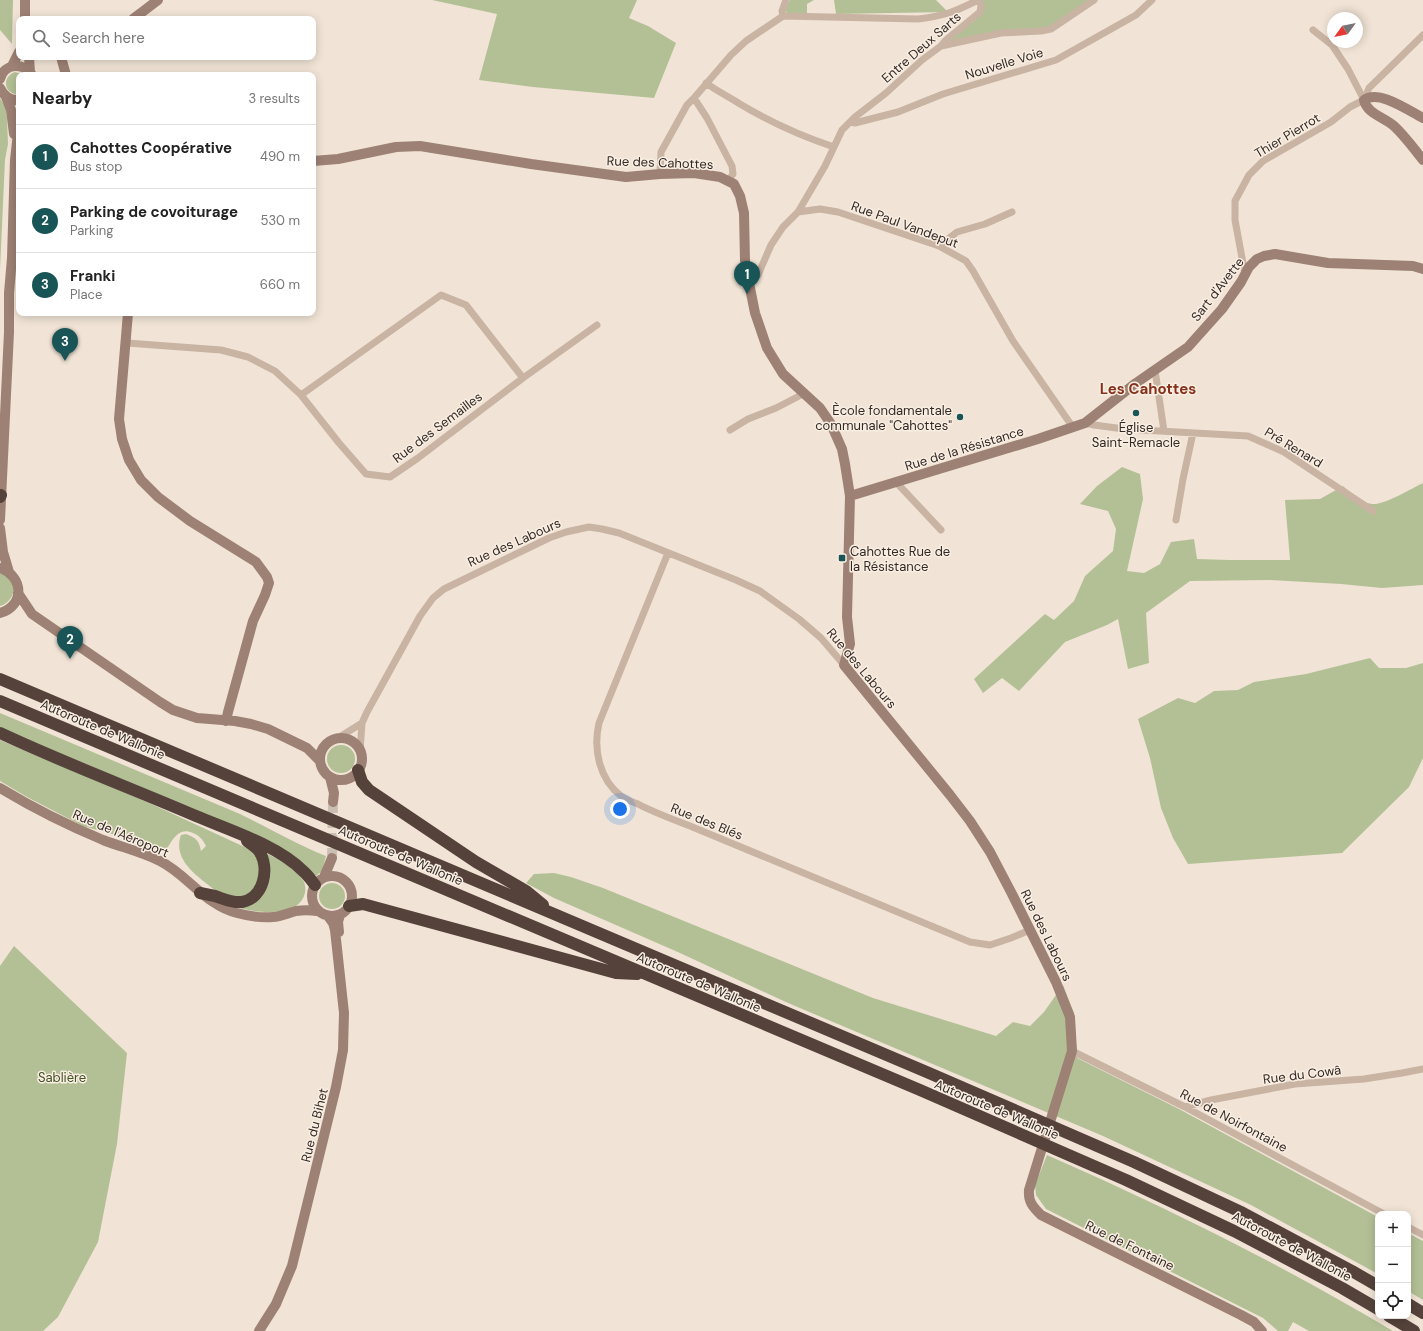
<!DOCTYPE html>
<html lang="en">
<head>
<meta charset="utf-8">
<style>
  body { margin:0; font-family:"DM Sans",sans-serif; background:#f6f6f6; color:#222 }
  .controls { position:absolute; right:12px; bottom:12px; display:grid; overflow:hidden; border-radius:8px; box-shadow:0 2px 10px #0003 }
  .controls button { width:36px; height:36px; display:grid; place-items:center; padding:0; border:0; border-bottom:1px solid #e0e0e0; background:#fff; color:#222; font:20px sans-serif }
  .compass { position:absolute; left:1327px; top:12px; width:36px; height:36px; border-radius:50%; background:#fff; box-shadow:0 2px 10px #0003; rotate:237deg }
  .you { position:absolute; left:620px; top:809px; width:14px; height:14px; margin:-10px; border:3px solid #fff; border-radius:50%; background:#1a73e8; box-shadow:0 0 0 6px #1a73e833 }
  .badge { display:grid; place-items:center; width:26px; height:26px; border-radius:50%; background:#195456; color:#fff; font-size:13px; font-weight:700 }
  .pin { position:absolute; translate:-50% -33px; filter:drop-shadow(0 1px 2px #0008) }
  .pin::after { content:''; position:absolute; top:21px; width:14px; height:12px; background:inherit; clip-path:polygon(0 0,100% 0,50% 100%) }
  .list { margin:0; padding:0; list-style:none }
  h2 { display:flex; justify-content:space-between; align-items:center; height:52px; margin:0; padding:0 16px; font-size:17px }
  h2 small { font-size:13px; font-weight:400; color:#767676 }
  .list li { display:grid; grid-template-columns:26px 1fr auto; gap:12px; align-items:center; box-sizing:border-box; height:64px; padding:0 16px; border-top:1px solid #e0e0e0 }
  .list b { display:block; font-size:15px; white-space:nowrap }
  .list p { margin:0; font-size:13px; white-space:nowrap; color:#767676 }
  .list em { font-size:13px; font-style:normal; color:#767676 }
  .icon { flex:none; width:22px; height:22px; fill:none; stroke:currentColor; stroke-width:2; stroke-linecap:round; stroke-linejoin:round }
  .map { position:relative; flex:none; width:1423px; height:1331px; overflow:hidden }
  .search { position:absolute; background:#fff; box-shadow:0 2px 10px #0003; left:16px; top:16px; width:300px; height:44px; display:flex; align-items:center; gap:10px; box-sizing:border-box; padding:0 14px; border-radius:8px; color:#767676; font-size:15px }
  .panel { position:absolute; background:#fff; box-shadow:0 2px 10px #0003; left:16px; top:72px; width:300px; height:244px; border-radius:8px }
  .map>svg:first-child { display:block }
</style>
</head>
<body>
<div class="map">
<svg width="1423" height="1331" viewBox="0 0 1423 1331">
  <rect width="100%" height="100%" fill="#f1e4d6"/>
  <path fill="#b3c096" d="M0,0H13L12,44L0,30Z
    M432,0H637L629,18L648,26L676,43L654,98L533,87L479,80L497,14Z
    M790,0H814L807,4V14L788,15L785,10Z
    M834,0H936L948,12L836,14Z
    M979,0H1094L1051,29L970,39L945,41L980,12Z
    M15,72L24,75H19V94C4,95 1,77 15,72Z
    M0,98L6,108L7,119L8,144L5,160L0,270Z
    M1122,467L1140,474L1143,499L1127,571L1144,573L1160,564L1171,542L1194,539L1197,559L1229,560H1290L1285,500L1320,499L1343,486C1350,492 1364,505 1375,504C1387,503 1411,489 1423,483V585L1382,588L1341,584L1269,580L1190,581L1146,613L1149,663L1128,669L1118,619L1107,625L1065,642L1019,691L1002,678L983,693L974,679L1045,614L1054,620L1074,601L1085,576L1113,551L1116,529L1108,511L1080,504L1097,486Z
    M0,573C3,574 6,576 9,578C19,587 12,603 0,606Z
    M1370,658L1379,668H1406L1423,663V758L1409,787L1342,853L1188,864L1173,838L1161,808L1150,758L1138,719L1178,698L1195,703L1214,691L1238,690L1254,682L1306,674Z
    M0,713L240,814C269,828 296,844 326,856L322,871L316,876L294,860L0,730Z
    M0,740L147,802L249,849L255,854L261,871L257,887L244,897C238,897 231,897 225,896C219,894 212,888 207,884C192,872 173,857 181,835L186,834C196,838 199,840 201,851L206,846C203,840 199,835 193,833C178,826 172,841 165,852L115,835L83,826L27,797L0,781Z
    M327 759a14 14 0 1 1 28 0a14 14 0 1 1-28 0Z
    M264,852C276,858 295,868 302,879C306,883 306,891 304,896C295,919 253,912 235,907L255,900Z
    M554,873L571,877L603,888L873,998L996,1036L1013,1022L1030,1026L1044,1012L1063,985L1074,1013L1077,1058L1179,1109L1378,1217V1274L1251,1205L1103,1136L788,1003L680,953L554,898L526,883L534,874Z
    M319 896a13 13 0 1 1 26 0a13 13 0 1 1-26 0Z
    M14,946L127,1053L117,1144L98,1242L58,1317L43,1331H0V966Z
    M1047,1155C1166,1207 1282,1265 1393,1331H1309L1293,1322L1288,1331H1278L1263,1318L1046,1209L1036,1195L1035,1185Z
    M1408,1233L1423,1241V1300L1408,1291Z"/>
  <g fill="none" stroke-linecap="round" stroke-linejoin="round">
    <path stroke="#cbbfb3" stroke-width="10" stroke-dasharray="10 5" stroke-linecap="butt" d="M332,858L333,802"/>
    <path stroke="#c9b3a2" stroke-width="7" d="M783,16L782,11L786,0
      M1313,30L1332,45L1348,69L1364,100
      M941,46L1001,33L1041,31L1051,29L1094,0
      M706,83C717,91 729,97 740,104C770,122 801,136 834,147
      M851,122L855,123L898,112L943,94L1056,60L1136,15L1152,0
      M660,174L661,152L687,105L694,98
      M728,181L733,174L732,166L707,118L694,98L731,55L746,41L783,16
      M798,212L820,209L838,212L939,246L966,261L973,271L1013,341L1072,426
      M939,246L957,232L985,224L1012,212
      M1245,274L1235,220V201L1249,175L1263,161L1331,122L1350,107L1364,100L1369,88L1423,35
      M749,283L758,275L771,245L783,227L798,212L825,166L842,130L855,117L886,93L922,60L941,46L945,41L980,12L981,5L979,1H976C954,12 944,16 918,19L783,16
      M127,343L221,350L248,357L275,371L301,395L339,443L366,474L390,477L418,458L523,378L466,305L441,295L301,395
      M1155,370L1164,431
      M523,378L597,325
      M1085,423L1094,425L1124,429L1248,436L1284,452L1373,511
      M730,430L748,419L776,408L805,393
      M896,482L941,530
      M1176,520L1183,479L1193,433
      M668,553L599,723C593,749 599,779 621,796C626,800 633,802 638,804C655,813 672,819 690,826L970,942L990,945L1011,938L1030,930
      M338,738L362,723
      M360,751L362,723L367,712L420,616L433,598L444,589L549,538L566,532L589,527L602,529L619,533L736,580L760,591L799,619L821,638L844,665
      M1072,1051L1185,1107L1384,1214
      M1185,1107L1211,1100L1295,1084L1364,1079L1402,1073L1423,1069
      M1408,1227L1423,1235"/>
    <path stroke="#9d8174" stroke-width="10" d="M25,19V0
      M133,19L158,0
      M29,57L30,72
      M61,57L66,75
      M12,66L19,52
      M0,79C4,63 24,62 32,75
      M0,88C4,96 10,101 19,100
      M6,97L11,110L14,134
      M1423,118C1409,111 1379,89 1364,100C1367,114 1384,117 1394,126C1405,136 1414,149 1423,160
      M313,161L338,159L396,147L420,146L531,164L626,177L660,174L694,173L720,177L734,184L740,196L744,213L745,261L749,283L755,313L767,348L783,374L820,408L831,424L842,449L845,464L850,496L847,617L850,644L844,665L950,795L970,821L990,852L1011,892L1056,982L1070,1017L1072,1051L1029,1190C1028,1202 1033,1207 1041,1215L1241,1315L1254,1322L1262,1331
      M128,313L119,419L122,439L129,460L141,480L158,497L190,521L256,562L267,577L269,583L265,595L253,621L228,712L226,721
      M850,496L1038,439L1085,423L1136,383L1188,347L1222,309L1241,282L1249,267L1257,259L1264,256L1275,254L1328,263L1413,266L1423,269
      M0,520L9,332V293L12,258L15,160L19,124
      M0,528L3,552L9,572
      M0,568C24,576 25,606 0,613
      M18,593L32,614L160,702L173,710L197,718L235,721L251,724L268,729L307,748L320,761
      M320 759a21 21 0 1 1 42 0a21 21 0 1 1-42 0Z
      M330,777L334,793L333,802
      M0,788C33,808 67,825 103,840C121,847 142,852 160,861C188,875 205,905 237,913C248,916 261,918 273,917C281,917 288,913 296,911C303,910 310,910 317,911
      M312 896a20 20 0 1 1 40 0a20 20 0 1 1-40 0Z
      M324,877L332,858
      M339,932L338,922L340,915
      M259,1331L276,1304L292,1266L336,1087L343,1050L344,1013L335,930L333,923L328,916"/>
    <path stroke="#55433b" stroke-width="12" d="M0,497L1,495
      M0,679L929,1073L1134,1162L1243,1213L1352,1271L1378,1286
      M0,701L920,1090L1126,1180L1234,1231L1342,1288L1378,1309
      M0,733C64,763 131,788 196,816C229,830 277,845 303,871C308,875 311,880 315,885
      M358,770L362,782L369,790L476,862L526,891L543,905
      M200,893C205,894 210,895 215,896C224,899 232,903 242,902C264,898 270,868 259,851C256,847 251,844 247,841
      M349,906L363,904L616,973L637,974
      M1408,1304L1423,1313
      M1389,1316L1414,1331"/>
  </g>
  <g fill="#195456" stroke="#f9eee2" stroke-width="1.5">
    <circle cx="1136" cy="413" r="4"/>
    <circle cx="960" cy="417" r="4"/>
    <rect x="838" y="554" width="8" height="8" rx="2"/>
  </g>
  <g text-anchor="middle" stroke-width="3" stroke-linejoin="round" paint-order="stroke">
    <g font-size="13" fill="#342925" stroke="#f9eee2">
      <text transform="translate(921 47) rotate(-41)" y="5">Entre Deux Sarts</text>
      <text transform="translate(1004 63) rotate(-17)" y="5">Nouvelle Voie</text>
      <text transform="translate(1287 135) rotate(-31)" y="5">Thier Pierrot</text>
      <text transform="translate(660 162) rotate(2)" y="5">Rue des Cahottes</text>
      <text transform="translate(905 224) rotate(20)" y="5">Rue Paul Vandeput</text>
      <text transform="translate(1217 289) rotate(-52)" y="5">Sart d'Avette</text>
      <text transform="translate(437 427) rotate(-37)" y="5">Rue des Semailles</text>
      <text transform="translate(1294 447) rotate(31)" y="5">Pré Renard</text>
      <text transform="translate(964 448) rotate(-17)" y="5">Rue de la Résistance</text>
      <text transform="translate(514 542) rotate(-24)" y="5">Rue des Labours</text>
      <text transform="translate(862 668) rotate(50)" y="5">Rue des Labours</text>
      <text transform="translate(103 729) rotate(23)" y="5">Autoroute de Wallonie</text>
      <text transform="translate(707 821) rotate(22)" y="5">Rue des Blés</text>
      <text transform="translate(121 833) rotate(23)" y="5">Rue de l'Aéroport</text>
      <text transform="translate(401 855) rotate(23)" y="5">Autoroute de Wallonie</text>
      <text transform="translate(1047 935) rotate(64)" y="5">Rue des Labours</text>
      <text transform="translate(699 982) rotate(23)" y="5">Autoroute de Wallonie</text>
      <text transform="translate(1302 1074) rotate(-7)" y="5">Rue du Cowâ</text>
      <text transform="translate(997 1109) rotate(23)" y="5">Autoroute de Wallonie</text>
      <text transform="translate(1234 1120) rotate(28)" y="5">Rue de Noirfontaine</text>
      <text transform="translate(314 1125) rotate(-76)" y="5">Rue du Bihet</text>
      <text transform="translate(1130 1245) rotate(26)" y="5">Rue de Fontaine</text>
      <text transform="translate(1292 1246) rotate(28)" y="5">Autoroute de Wallonie</text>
    </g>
    <g font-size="13" fill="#342925" stroke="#f9eee2" text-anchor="end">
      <text x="952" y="415">Ècole fondamentale<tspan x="952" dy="15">communale "Cahottes"</tspan></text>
      <text x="1136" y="432" text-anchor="middle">Église<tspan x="1136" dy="15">Saint-Remacle</tspan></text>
      <text x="850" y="556" text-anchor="start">Cahottes Rue de<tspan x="850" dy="15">la Résistance</tspan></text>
    </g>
    <g font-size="13" fill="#445328" stroke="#f9eee2">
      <text x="62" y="1082">Sablière</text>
    </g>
    <g font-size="15" font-weight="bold" fill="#85311b" stroke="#f9eee2">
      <text x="1148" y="394">Les Cahottes</text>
    </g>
  </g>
</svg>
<div class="controls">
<button>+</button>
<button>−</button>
<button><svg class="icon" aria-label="locate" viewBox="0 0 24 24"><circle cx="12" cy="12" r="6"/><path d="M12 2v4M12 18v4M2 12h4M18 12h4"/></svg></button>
</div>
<svg class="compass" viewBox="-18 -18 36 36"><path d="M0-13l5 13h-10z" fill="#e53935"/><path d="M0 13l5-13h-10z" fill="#767676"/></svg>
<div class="you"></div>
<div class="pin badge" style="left:747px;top:294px">1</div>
<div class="pin badge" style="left:70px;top:659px">2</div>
<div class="pin badge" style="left:65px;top:361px">3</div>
<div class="search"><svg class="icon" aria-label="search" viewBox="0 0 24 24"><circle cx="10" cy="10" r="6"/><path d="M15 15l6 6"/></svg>Search here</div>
<section class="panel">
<h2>Nearby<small>3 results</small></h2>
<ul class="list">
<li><span class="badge">1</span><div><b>Cahottes Coopérative</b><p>Bus stop</p></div><em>490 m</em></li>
<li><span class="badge">2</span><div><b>Parking de covoiturage</b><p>Parking</p></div><em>530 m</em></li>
<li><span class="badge">3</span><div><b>Franki</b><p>Place</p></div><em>660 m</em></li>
</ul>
</section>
</div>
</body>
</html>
